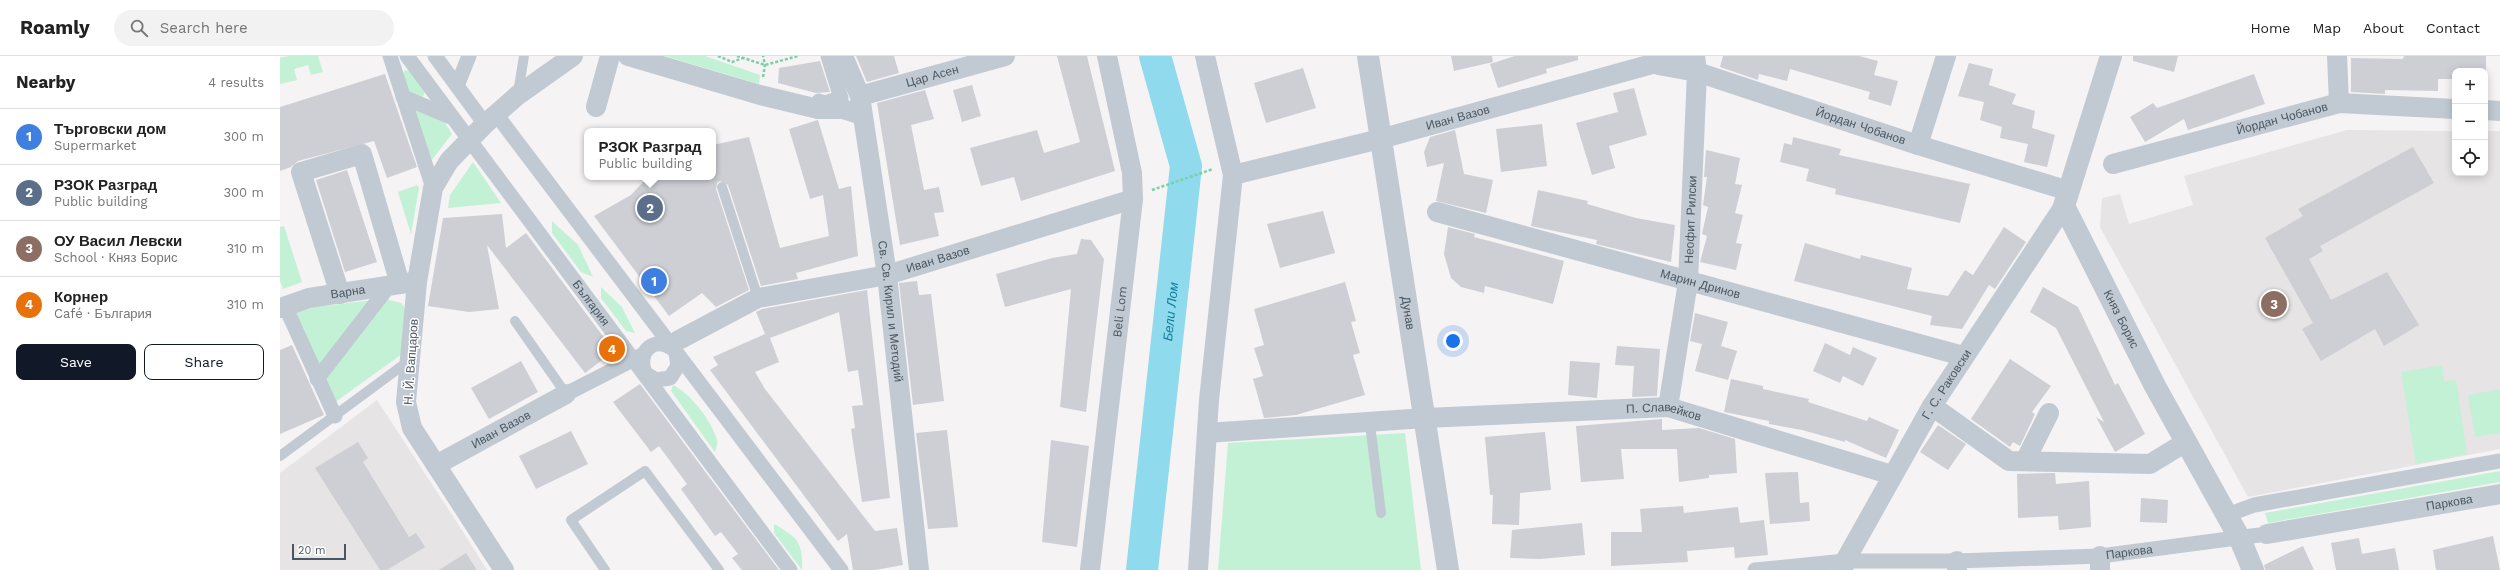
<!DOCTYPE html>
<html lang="en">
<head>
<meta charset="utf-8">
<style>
  body { margin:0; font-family:"Work Sans",sans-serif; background:#f2f2f2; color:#222 }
  .controls { position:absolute; right:12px; top:12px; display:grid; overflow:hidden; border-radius:8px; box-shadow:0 2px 10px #0003 }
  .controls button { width:36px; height:36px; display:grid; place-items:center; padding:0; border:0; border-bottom:1px solid #e0e0e0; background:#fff; color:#222; font:20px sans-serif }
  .scale { position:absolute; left:12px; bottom:10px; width:54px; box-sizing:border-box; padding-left:4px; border:2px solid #4a5661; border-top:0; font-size:11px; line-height:14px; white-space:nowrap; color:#4a5661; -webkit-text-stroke:3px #fff; paint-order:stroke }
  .you { position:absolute; left:1173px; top:285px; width:14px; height:14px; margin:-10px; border:3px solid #fff; border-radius:50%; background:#1a73e8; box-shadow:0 0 0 6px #1a73e833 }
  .badge { display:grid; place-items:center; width:26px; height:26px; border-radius:50%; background:#111827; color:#fff; font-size:13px; font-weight:700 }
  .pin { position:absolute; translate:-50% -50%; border:2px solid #fff; box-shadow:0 1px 4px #0006 }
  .popup { position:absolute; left:304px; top:72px; width:132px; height:52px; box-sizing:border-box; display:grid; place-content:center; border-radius:8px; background:#fff; filter:drop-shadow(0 1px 3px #0005); font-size:13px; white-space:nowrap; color:#767676 }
  .popup b { font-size:15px; color:#222 }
  .popup::after { content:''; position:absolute; left:50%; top:100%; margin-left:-8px; border:8px solid transparent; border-top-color:#fff }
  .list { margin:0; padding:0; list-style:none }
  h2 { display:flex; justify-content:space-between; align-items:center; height:52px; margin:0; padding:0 16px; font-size:17px }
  h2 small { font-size:13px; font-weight:400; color:#767676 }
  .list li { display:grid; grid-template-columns:26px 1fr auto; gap:12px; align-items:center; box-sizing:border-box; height:56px; padding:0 16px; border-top:1px solid #e0e0e0 }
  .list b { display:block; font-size:15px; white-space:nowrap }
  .list p { margin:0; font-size:13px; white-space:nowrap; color:#767676 }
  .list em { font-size:13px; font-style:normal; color:#767676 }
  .actions { display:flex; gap:8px; padding:12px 16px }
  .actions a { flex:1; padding:9px 0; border:1px solid #111827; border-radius:8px; text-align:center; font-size:14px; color:#111827 }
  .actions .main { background:#111827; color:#fff }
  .icon { flex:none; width:22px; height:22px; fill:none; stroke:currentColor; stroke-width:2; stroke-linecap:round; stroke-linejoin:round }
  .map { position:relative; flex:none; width:2220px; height:514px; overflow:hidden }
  header { display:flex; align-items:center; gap:24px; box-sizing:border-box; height:56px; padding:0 20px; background:#fff; border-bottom:1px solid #e0e0e0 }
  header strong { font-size:19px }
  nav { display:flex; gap:22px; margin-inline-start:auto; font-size:14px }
  .search { width:280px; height:36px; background:#f2f2f2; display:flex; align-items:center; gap:10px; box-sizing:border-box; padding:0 14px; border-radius:22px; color:#767676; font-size:15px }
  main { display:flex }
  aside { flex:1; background:#fff }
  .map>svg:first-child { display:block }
</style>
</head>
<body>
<header>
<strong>Roamly</strong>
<div class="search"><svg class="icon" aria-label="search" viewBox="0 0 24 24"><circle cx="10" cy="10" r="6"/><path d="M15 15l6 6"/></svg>Search here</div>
<nav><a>Home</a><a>Map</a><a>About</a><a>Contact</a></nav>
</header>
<main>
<aside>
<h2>Nearby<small>4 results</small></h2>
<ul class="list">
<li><span class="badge" style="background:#3f7fe0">1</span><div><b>Търговски дом</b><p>Supermarket</p></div><em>300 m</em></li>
<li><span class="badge" style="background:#5c6f8a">2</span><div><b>РЗОК Разград</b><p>Public building</p></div><em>300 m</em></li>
<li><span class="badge" style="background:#8d6e63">3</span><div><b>ОУ Васил Левски</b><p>School · Княз Борис</p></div><em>310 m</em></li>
<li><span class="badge" style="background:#e8710a">4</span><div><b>Корнер</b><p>Café · България</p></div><em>310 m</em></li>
</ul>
<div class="actions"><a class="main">Save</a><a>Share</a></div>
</aside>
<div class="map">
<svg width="2220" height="514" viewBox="0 0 2220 514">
  <rect width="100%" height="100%" fill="#f5f3f3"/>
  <path fill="#e6e4e5" d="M2067,74L2175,75V117H2205V75H2220V393L1968,441L1820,171L1822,142L1840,138L1849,168L1913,149L1904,120Z
    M97,344L189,485L207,514H0V417Z"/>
  <path fill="#c3f1d5" d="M9,0H38L43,16L31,19L28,9L14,13L17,24L0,28V2Z
    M385,0H425L480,19L479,28Z
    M125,14L130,15L145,36L142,42L128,36L122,20Z
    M130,48L162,62L172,78L151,105Z
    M193,106L221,147L168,152L170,139Z
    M137,129L139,132L131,178L118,136Z
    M272,165L298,189L313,221L301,216L272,177Z
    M4,170L22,226L3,233L0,225V171Z
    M321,231L342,251L355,277L346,275L321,242Z
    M105,243L121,247L131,259L129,293L54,347L42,323Z
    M94,244L36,317L11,258L35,251Z
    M2162,309L2164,325L2176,324L2187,398L2136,408L2121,316Z
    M393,329C410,337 432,365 437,384C438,387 436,393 435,396L391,335Z
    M2220,333V377L2195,381L2188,339Z
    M1125,377L1141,514H938L948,387Z
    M2220,415V426L1988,467L1985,457Z
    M494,468C518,482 523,486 522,514L494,477Z"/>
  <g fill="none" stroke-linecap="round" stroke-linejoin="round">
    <path stroke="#90daee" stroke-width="32" id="s1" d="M862,514L906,110L875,0"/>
  </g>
  <path fill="#cdcfd5" d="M576,0H614L619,17L587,26Z
    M777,0H807L835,115L741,145L734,121L701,130L690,92L757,74L764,97L800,86Z
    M1171,0H1212L1213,6L1174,15Z
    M1235,0H1298V4L1266,13L1267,17L1218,32L1210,8Z
    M1443,0H1579L1598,5L1594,19L1618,25L1611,50L1588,43L1590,36L1510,13L1507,25L1479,18L1478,24L1440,11Z
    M1853,0H1898L1894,16L1853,5Z
    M2124,0H2206V15H2175V23H2158V35L2105,34V38L2071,36V2L2123,3Z
    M540,5L550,36L536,37L498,27L499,12Z
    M1689,7L1713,13L1709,29L1736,38L1732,48L1755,55L1752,72L1775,79L1767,111L1744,106L1748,88L1720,82L1722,71L1700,64L1704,46L1678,40Z
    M1023,12L1036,52L986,67L974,27Z
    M105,18L137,111L107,122L94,85L18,105L11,111L0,115V51Z
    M1974,18L1985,48L1955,58L1908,74L1904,63L1865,86L1850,61L1873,47L1877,52Z
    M692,29L701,60L682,66L673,34Z
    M1354,32L1367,79L1329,90L1335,112L1312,119L1296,67L1338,56L1333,37Z
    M645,34L654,63L631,69L644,134L659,131L664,156L654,157L659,180L620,189L597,47Z
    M538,64L559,133L571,130L578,200L516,217L518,223L481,230L448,129L440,125L437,127L436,133L469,234L436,251L422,237L389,260L314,160L351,139L364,125L380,121H433V89L469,81L500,192L549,180L543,139L530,143L509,73Z
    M1262,68L1267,110L1221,116L1216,73Z
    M1175,74L1184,118L1213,124L1206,157L1156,145L1164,107L1147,111L1144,96L1150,81Z
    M1513,81L1561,93L1559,99L1690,128L1680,167L1555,138L1556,133L1526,125L1529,113L1500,106L1504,87L1512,89Z
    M2133,91L2154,127L2040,190L2043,195L2029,203L2051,244L2107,216L2139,269L2104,290L2095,273L2041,305L2022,273L2033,267L1985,182L2023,160L2018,153Z
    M1426,94L1460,102L1455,128L1462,129L1455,157L1463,159L1456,187L1462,188L1456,214L1420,206L1427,180L1422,178L1428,151L1423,149L1427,121H1424Z
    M67,114L97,206L65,216L36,124Z
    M1258,134L1308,145L1307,148L1356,162L1395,169L1391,206L1316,188L1317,184L1251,170Z
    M1043,155L1055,197L1000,212L987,168Z
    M222,158L226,192L246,177L334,295L305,317L207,189L219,253L189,256L148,250L163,162Z
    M1168,171L1195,178L1194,181L1284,205L1273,248L1205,230L1204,237L1181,231L1171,222L1164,198Z
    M1724,171L1746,186L1715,233L1709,229L1682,273L1650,269L1652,260L1514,225L1525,187L1580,203L1581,199L1632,212L1627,233L1668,240L1685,214L1693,219Z
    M801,183L811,184L824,203L806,356L780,351L791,233L725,251L716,218L772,202L797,198Z
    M637,225L639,239L651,238L664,345L633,349L619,227Z
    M1065,226L1076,265L1071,266L1080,297L1073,299L1085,339L1016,359L984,362L973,323L983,320L974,292L984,289L974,253Z
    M1763,231L1798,251L1835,329L1838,327L1865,378L1835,396L1816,361L1824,366L1776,272L1750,256Z
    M587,234L610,442L582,446L571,373L575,372L572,350L583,349L578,314L568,316L559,256L490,282L499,306L475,316L485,333L595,475L617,472L623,509L595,514H573L567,478L558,485L430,314L438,309L433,301L485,278L476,256L482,253Z
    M1415,257L1448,266L1441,290L1457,295L1448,324L1415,315L1422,288L1410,285Z
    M1545,287L1570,299L1573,291L1597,302L1583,330L1563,320L1560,327L1533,315Z
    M12,289L44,359L0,378V294Z
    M1337,290L1380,293L1377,340L1352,341L1354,310L1335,309Z
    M1730,303L1771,330L1752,356L1755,358L1740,390L1733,386L1730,391L1691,363Z
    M241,305L258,336L209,363L191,332Z
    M1290,305L1320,307L1317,342L1288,339Z
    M1451,323L1483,330V333L1529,343L1528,346L1587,365L1589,361L1619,374L1606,402L1565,384V386L1522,374L1489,368V365L1444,356Z
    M360,328L424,414L499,514H462L452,502L458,498L441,476L435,480L401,433L407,428L379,390L371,396L333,346Z
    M1382,363V374L1419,372L1455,383L1457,417L1429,419V422L1399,426L1397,393H1341L1344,423L1301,426L1296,370Z
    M1658,369L1686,388L1668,414L1640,396Z
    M667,374L678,471L648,473L636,377Z
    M291,375L308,408L256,433L239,400Z
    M1265,376L1271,434L1240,437L1239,469L1212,468L1213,439H1210L1205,381Z
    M771,384L809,390L797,491L762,486Z
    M78,386L88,402L83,406L129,481L136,477L145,491L107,514H100L35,412Z
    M1518,416L1520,447L1529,446L1530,465L1490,468L1485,417Z
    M1775,417L1776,428L1809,425L1811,471L1779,474L1778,460L1738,462L1737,418Z
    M1861,442L1888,444L1887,467L1860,466Z
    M1403,450L1404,457L1458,451L1460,467L1484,464L1488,499L1455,502L1454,491L1407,495L1408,506L1331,510V476H1362L1360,453Z
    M1302,467L1305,499L1260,503L1230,502L1232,474Z
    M2213,480L2220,514H2156L2153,494Z
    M2079,482L2082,498L2115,492L2119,514H2056L2051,487Z
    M2023,490L2034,514H1985L1984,509Z
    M186,497L197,514H159Z"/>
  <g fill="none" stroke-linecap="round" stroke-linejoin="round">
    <path stroke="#7ad0a6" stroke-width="2.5" stroke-dasharray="3 2" stroke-linecap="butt" d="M438,0L452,6L463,2
      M457,0L485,9L518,0
      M483,21L485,9L483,0
      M872,134L933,113"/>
    <path stroke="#c1cad2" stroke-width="10" d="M238,37L244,0
      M442,131L478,242
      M235,265L286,338
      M1090,368L1101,457
      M0,400L130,304
      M325,514L291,464L365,415L439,514"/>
    <g stroke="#c1cad2" stroke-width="15">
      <path d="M110,0L153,132"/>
      <path id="s2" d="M127,0L510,514"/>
      <path d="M155,0L205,68"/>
      <path d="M177,30L189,0"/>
      <path d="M123,41L171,61"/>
      <path d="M539,45L545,47L561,42L548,0"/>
      <path d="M216,58L561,514"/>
      <path d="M5,250L55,360"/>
      <path d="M393,293C374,279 356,296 365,317L376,324L390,322L398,310L396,297"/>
      <path d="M37,323L109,230"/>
      <path d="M286,338L362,299"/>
      <path d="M1947,459L1974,449L2220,405"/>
      <path id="s3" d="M1475,514L1565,505H1677L1820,500L1987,478"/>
    </g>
    <g stroke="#c1cad2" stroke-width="20">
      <path d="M348,0L480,39L538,53H563L582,59"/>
      <path id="s4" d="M563,0L580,40L607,219L639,514"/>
      <path d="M2057,0L2059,47"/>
      <path id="s5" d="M1378,9L1417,16L1638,89L1789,135"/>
      <path id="s6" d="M580,40L725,0"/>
      <path d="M316,51L330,0"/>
      <path d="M2205,54L2220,55"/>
      <path d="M1638,89L1666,0"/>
      <path id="s7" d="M1833,108L2059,47L2175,53"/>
      <path id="s8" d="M953,119L1100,83L1401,0"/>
      <path id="s9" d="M1157,156L1683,300"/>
      <path d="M60,238L21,116L82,98L120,228"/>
      <path id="s10" d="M0,252L29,242L133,226"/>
      <path id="s11" d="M397,285L478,242L607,219L853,143"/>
      <path d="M1652,350L1729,405L1870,408L1906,386"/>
      <path id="s12" d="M1388,351L1408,226L1417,16L1415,0"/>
      <path id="s13" d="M927,377L1145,362L1388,351L1612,419"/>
      <path d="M1745,405L1769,357"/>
      <path id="s14" d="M156,409L286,338"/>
      <path id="s15" d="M1987,478L2220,438"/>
      <path d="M1677,505V514"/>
      <path d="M224,514L132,372L126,346L137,226L153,132L169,105L205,68L238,39L293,0"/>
      <path id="s16" d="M810,514L853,143L852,117L827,0"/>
      <path d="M918,514L929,344L953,119L925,0"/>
      <path id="s17" d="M1563,514L1565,505L1652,350L1784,150"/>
      <path d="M1820,514V500"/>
    </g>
    <g stroke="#c1cad2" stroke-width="22">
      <path id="s18" d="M1088,0L1168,514"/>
      <path id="s19" d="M1831,0L1784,150L1875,330L1960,483L1973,514"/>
    </g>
  </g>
  <g text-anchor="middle" stroke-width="3" stroke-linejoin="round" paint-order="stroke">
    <g font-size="12" fill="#4a5661" stroke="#fff">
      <text dy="4" stroke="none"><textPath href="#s6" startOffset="75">Цар Асен</textPath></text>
      <text dy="4" stroke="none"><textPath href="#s8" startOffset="232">Иван Вазов</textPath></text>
      <text dy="4" stroke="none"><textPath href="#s7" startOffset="175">Йордан Чобанов</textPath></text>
      <text dy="4" stroke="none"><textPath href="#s5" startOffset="212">Йордан Чобанов</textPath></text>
      <text dy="4" stroke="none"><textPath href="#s12" startOffset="189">Неофит Рилски</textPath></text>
      <text dy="4" stroke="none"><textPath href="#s11" startOffset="276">Иван Вазов</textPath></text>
      <text dy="4" stroke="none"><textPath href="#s9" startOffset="273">Марин Дринов</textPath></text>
      <text dy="4" stroke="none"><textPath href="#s10" startOffset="70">Варна</textPath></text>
      <text dy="4" stroke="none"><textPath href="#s2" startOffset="308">България</textPath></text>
      <text dy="4" stroke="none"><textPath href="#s4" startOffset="261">Св. Св. Кирил и Методий</textPath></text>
      <text dy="4" stroke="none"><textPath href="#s16" startOffset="260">Beli Lom</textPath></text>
      <text dy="4" stroke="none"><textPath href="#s18" startOffset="260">Дунав</textPath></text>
      <text dy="4" stroke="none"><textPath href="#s19" startOffset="284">Княз Борис</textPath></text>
      <text transform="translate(131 306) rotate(-86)" y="4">Н. Й. Вапцаров</text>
      <text dy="4" stroke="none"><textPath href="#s17" startOffset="213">Г. С. Раковски</textPath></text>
      <text dy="4" stroke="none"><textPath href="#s13" startOffset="458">П. Славейков</textPath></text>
      <text dy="4" stroke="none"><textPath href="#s14" startOffset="74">Иван Вазов</textPath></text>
      <text dy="4" stroke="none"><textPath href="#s15" startOffset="185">Паркова</textPath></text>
      <text dy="4" stroke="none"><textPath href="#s3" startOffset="375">Паркова</textPath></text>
    </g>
    <g font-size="13" font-style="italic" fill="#0c7c9b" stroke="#fff">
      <text dy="5" stroke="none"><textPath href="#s1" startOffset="260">Бели Лом</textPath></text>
    </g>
  </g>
</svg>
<div class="controls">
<button>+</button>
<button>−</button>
<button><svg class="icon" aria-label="locate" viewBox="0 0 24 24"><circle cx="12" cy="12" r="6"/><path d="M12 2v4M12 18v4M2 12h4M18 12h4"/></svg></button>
</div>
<div class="scale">20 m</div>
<div class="you"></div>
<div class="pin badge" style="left:374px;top:225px;background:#3f7fe0">1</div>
<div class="pin badge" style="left:370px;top:152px;background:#5c6f8a">2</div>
<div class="popup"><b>РЗОК Разград</b>Public building</div>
<div class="pin badge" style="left:1994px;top:248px;background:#8d6e63">3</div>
<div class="pin badge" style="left:332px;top:293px;background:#e8710a">4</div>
</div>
</main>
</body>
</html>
